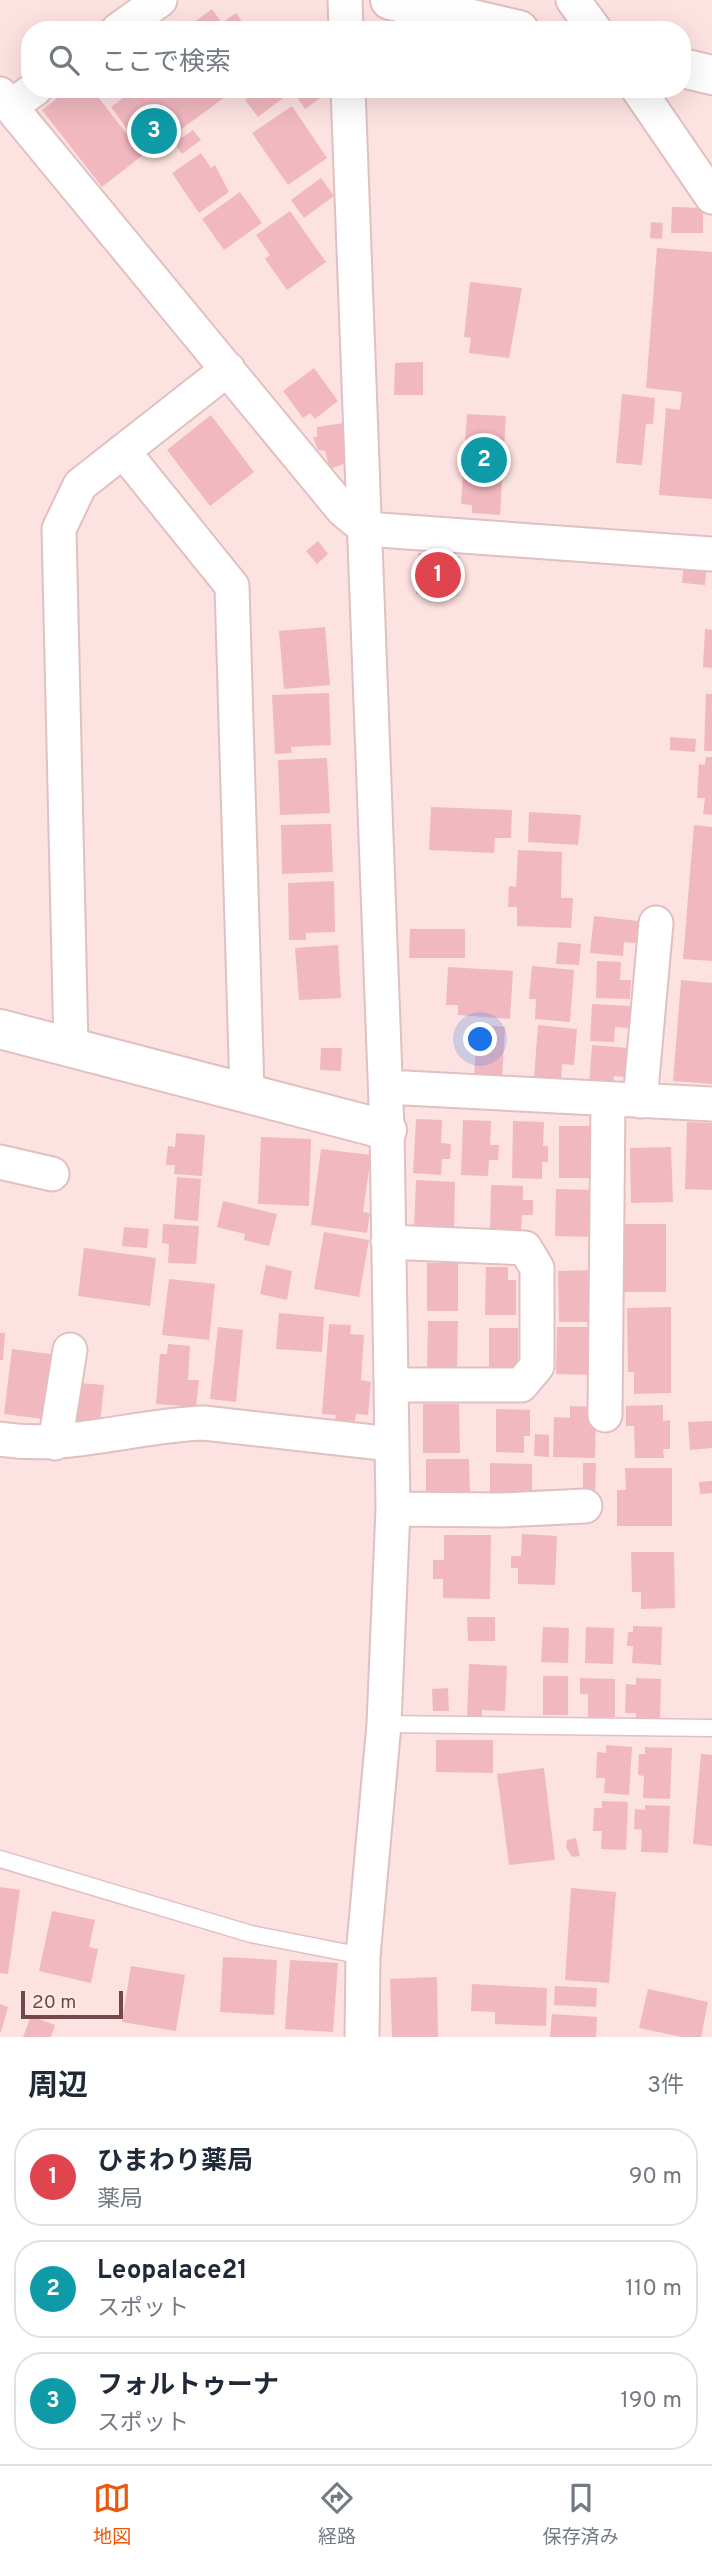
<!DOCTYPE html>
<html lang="ja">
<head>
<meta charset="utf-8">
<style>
  body { margin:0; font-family:Overpass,"Noto Sans JP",sans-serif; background:#f2f2f3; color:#1f2937 }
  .scale { position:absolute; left:21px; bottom:18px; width:102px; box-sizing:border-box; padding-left:7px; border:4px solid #734750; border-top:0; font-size:19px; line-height:24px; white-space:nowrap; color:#734750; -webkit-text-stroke:5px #ffe8e6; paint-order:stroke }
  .you { position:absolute; left:481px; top:1040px; width:24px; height:24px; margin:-18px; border:5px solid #fff; border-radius:50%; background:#1a73e8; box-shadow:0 0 0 10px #1a73e833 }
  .badge { display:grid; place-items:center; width:46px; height:46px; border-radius:50%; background:#ea580c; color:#fff; font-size:23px; font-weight:700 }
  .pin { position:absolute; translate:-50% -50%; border:4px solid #fff; box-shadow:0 2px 7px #0006 }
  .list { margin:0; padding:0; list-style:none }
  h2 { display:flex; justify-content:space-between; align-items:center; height:91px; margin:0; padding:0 28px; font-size:30px }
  h2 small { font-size:23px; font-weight:400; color:#747a83 }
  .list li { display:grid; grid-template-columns:46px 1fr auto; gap:21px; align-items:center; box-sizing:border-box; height:98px; margin:0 14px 14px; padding:0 14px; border:2px solid #e0e1e3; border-radius:28px }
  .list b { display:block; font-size:26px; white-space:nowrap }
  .list p { margin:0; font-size:23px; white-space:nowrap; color:#747a83 }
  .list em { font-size:23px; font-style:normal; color:#747a83 }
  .icon { flex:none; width:38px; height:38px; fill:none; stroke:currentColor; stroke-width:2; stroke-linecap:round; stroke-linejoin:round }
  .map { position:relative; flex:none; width:712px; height:2037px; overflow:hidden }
  .search { position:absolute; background:#fff; box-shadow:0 7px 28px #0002; left:21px; right:21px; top:21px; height:77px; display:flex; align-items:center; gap:18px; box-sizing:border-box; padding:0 24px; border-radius:28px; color:#747a83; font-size:26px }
  .sheet { height:427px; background:#fff }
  nav { display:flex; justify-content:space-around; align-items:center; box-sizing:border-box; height:98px; border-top:2px solid #e0e1e3; background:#fff; font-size:19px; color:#747a83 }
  nav a { display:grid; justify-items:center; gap:4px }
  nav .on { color:#ea580c }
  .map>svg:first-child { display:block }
</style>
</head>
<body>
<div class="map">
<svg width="712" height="2037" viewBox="0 0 712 2037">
  <rect width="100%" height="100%" fill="#fce2e0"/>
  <path fill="#f2b8c0" d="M212,9L222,23L236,13L248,30H194L190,25Z
    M69,89H92L143,155L102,187L42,110Z
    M135,89H236L146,155L111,107Z
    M261,89H295L258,117L245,100Z
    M308,89H323L326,94L305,109L297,97Z
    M292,106L327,158L288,185L252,133Z
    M193,130L201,140L182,154L174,143Z
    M201,153L211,168L215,165L229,192L199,213L172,173Z
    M321,178L334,196L304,218L291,200Z
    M240,192L262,223L224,250L202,219Z
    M672,207L703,208V233H671Z
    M290,211L326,262L287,290L265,259L270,255L256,235Z
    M651,222L663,223L662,239L650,238Z
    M657,248L712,252V499L659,495L666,408L680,410L682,392L646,388Z
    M470,282L522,288L509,358L469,353L471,338L464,337Z
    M423,362V395H394L395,363Z
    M314,368L338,401L315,419L310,413L303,418L283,391Z
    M622,394L655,398L653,424H646L642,465L616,463Z
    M467,414L506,416L500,515L472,513V505L461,504Z
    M211,415L254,472L210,506L167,450Z
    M344,423L346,463L330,469L325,451L318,450L313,437H317V427Z
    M318,541L328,554L317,564L306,551Z
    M418,553L460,556L458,596L416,594Z
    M684,561L707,562L705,585L682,583Z
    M325,627L330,685L284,689L279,631Z
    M705,629L712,630V668L703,667Z
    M329,693L331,745L291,747L292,753L275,754L272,695Z
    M706,694H712V751H704Z
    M670,737L696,739L695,752L670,750Z
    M706,757H712V815L703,814L705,798H697L699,764L705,765Z
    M327,758L330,813L280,815L278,760Z
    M431,807L512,810L511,838H495L494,853L429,850Z
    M529,812L581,815L578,845L528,842Z
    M331,824L333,872L282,874L281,825Z
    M694,825L712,827V961L683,959Z
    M518,850L562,852L561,898H573L571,928L517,926V907H508L509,886L516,887Z
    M334,881L335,932L306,933V940H289L288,883Z
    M594,916L638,921L636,943L624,942L623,956L590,953Z
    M410,929H465V958H409Z
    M558,942L581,944L579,965L556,964Z
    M338,945L341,998L299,1000L295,948Z
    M597,961L621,962L620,980H631L630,999L596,998Z
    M532,966L574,970L570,1022L535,1019L536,999H529Z
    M448,967L513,971L510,1019L458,1015V1005H446Z
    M681,980L712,983V1084L673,1081Z
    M592,1004L631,1006L629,1028L615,1027L614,1042L590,1041Z
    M477,1024L505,1027L502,1079L474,1077Z
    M538,1025L577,1029L574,1065L562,1064L561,1081L534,1078Z
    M592,1045L628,1048L625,1077L614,1076L613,1087L589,1085Z
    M321,1048H342L341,1071L320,1070Z
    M416,1119L442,1120L441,1143L451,1144L450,1159H442L441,1175L413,1173Z
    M463,1120L491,1121L490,1145H499L498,1160H489L488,1176L461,1175Z
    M513,1121L544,1122L543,1146H548V1162H542V1179L512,1178Z
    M687,1122L712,1123V1190L685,1189Z
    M559,1126H596V1178H559Z
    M176,1133L205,1135L202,1176L174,1174L175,1165H166L168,1146L175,1147Z
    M261,1137L311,1139L309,1206L258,1204Z
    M671,1147L673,1202L631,1203L630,1148Z
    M321,1149L371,1155L363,1212L370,1213L367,1233L311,1225Z
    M177,1177L201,1179L198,1221L174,1219Z
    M416,1180L455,1182L454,1230L414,1228Z
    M491,1185L523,1186V1200H533V1215H522L521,1233L490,1232Z
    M556,1189L595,1190L593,1237L555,1236Z
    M223,1201L277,1214L269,1246L244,1240L245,1234L217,1227Z
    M163,1224L199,1226L196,1264L168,1263L169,1244L162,1243Z
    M621,1224H666V1292H621Z
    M124,1227L149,1229L147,1248L122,1246Z
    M324,1232L369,1240L359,1297L314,1289Z
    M84,1248L156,1258L150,1306L78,1296Z
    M427,1263H458V1311H427Z
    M266,1265L292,1271L287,1300L260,1294Z
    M486,1267H508V1280H516V1315H485Z
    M595,1270L596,1322H559L558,1271Z
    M169,1279L215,1284L209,1340L162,1335Z
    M671,1307V1393L634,1394V1372H628L627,1308Z
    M279,1313L324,1317L322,1352L276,1349Z
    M428,1321H458L457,1371H427Z
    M329,1324L351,1325L350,1334L364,1335L361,1380L371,1382L368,1415L356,1414L355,1421L335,1420L336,1415L322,1414Z
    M218,1327L243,1330L236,1402L210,1399Z
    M557,1327H595V1375L556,1374Z
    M489,1328H518V1369L489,1368Z
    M0,1333H5L3,1360H0Z
    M168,1344L190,1346L188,1380H199L196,1407L156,1404L160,1354H167Z
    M12,1349L58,1355L50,1420L4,1414Z
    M78,1383L104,1385L100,1424L73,1421Z
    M423,1404H459L460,1453H423Z
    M663,1405V1421L670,1420V1449H663L664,1458H635L634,1426H626V1406Z
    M570,1406L596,1407L595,1458L553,1457L554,1417L570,1418Z
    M496,1409L530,1410V1436H524V1453L496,1452Z
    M712,1421V1448L690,1450L688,1422Z
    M535,1434L549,1435V1457L534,1456Z
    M426,1459H469L470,1495H426Z
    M490,1463L532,1464V1496L490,1495Z
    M583,1463H596L595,1493H583Z
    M625,1468H672V1526H617V1490H626Z
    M712,1481V1493L700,1494L699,1482Z
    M522,1534L557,1536L555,1585L518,1584V1568H511V1556H521Z
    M444,1535H491L490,1599L443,1598V1579H433V1560H444Z
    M631,1552H674L675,1608L641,1609V1592H632Z
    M467,1617H495V1641H468Z
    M633,1626L662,1627L661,1665L632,1663L633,1646H627L628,1632H633Z
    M543,1627L569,1628L568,1663L541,1662Z
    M586,1627L614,1628L613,1664L585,1663Z
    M469,1664L507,1666L505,1711L482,1710V1718H467Z
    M543,1676H568V1715H543Z
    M580,1678L615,1679V1717H588V1694H580Z
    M636,1678L661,1679L660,1719L636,1718V1713H625L626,1684L636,1685Z
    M448,1688L449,1711H433L432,1689Z
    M436,1740H493V1773L436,1772Z
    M606,1745L632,1747L629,1795L604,1793L605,1778H596L597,1752L606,1753Z
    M645,1747L672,1748L670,1799L643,1798L644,1776L638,1775L639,1754H645Z
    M701,1754L712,1755V1846L693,1844Z
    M544,1768L555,1860L509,1865L497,1774Z
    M602,1801L628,1802L626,1850L601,1849L602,1831H593L594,1808H602Z
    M645,1805L670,1806L668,1853L641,1852L642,1830L634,1829L635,1809L645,1810Z
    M576,1838L580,1856L572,1857L566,1847L567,1840Z
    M0,1887L20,1890L8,1974L0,1973Z
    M571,1888L616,1892L609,1983L565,1980Z
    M52,1911L95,1920L89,1947L98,1949L91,1983L39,1971Z
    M223,1957L277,1960L274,2015L220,2012Z
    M290,1960L338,1963L333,2032L285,2029Z
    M131,1966L185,1975L176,2031L122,2022Z
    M437,1977L438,2037H392L390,1979Z
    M472,1984L547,1988L546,2026L495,2024V2012L471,2011Z
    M555,1986L597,1988L596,2007L554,2005Z
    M648,1989L708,2002L701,2037H682L639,2028Z
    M0,2004L8,2007L1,2032H0Z
    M552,2014L597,2017L596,2037H550Z
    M31,2016L55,2025L51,2037H23Z"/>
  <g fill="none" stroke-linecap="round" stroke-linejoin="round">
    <defs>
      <path id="service" d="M384,1724L712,1728
        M0,1859L251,1934L363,1956"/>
      <path id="minor" d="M345,0L346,30
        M573,0L595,30
        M118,30L160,0
        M348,89L387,1130L393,1509L384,1724L363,1956L362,2037
        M638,89L712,197
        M0,94L343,510L366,529L712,554
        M10,107L35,89
        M123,451L232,586L247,1092
        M71,1047L59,529L80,485L228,369
        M386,1087L712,1104
        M640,1101L656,923
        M0,1162L52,1174
        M388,1242L525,1248L537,1268V1366L521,1385H392
        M605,1415L608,1100
        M0,1439C69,1450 135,1425 204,1423L391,1444
        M55,1443L70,1350
        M393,1509L502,1510L585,1506"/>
      <path id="tertiary" d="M390,0L519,30
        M682,68L712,75
        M0,1029L387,1130"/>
    </defs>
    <use href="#service" stroke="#e2bfc1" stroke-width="19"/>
    <use href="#minor" stroke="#e2bfc1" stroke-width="37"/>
    <use href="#tertiary" stroke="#e2bfc1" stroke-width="42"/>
    <use href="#service" stroke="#fff" stroke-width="16"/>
    <use href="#minor" stroke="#fff" stroke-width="33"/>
    <use href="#tertiary" stroke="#fff" stroke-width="38"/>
  </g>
</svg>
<div class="scale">20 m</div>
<div class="you"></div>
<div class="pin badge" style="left:438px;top:575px;background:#e0444e">1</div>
<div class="pin badge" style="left:484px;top:460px;background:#0f9aa8">2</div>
<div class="pin badge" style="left:154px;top:131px;background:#0f9aa8">3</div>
<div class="search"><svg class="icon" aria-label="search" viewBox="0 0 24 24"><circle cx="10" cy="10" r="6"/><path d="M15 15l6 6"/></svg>ここで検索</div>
</div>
<section class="sheet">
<h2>周辺<small>3件</small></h2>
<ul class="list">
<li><span class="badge" style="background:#e0444e">1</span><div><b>ひまわり薬局</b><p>薬局</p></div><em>90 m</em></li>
<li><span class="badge" style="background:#0f9aa8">2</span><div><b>Leopalace21</b><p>スポット</p></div><em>110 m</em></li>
<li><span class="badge" style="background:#0f9aa8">3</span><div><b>フォルトゥーナ</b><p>スポット</p></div><em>190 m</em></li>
</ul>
</section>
<nav>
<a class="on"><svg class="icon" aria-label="map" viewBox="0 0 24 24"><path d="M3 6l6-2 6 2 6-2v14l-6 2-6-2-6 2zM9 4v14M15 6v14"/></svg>地図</a>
<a><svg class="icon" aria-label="directions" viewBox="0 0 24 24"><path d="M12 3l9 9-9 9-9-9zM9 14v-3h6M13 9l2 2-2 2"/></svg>経路</a>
<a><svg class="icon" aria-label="saved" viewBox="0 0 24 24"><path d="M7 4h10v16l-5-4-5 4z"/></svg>保存済み</a>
</nav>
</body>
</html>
